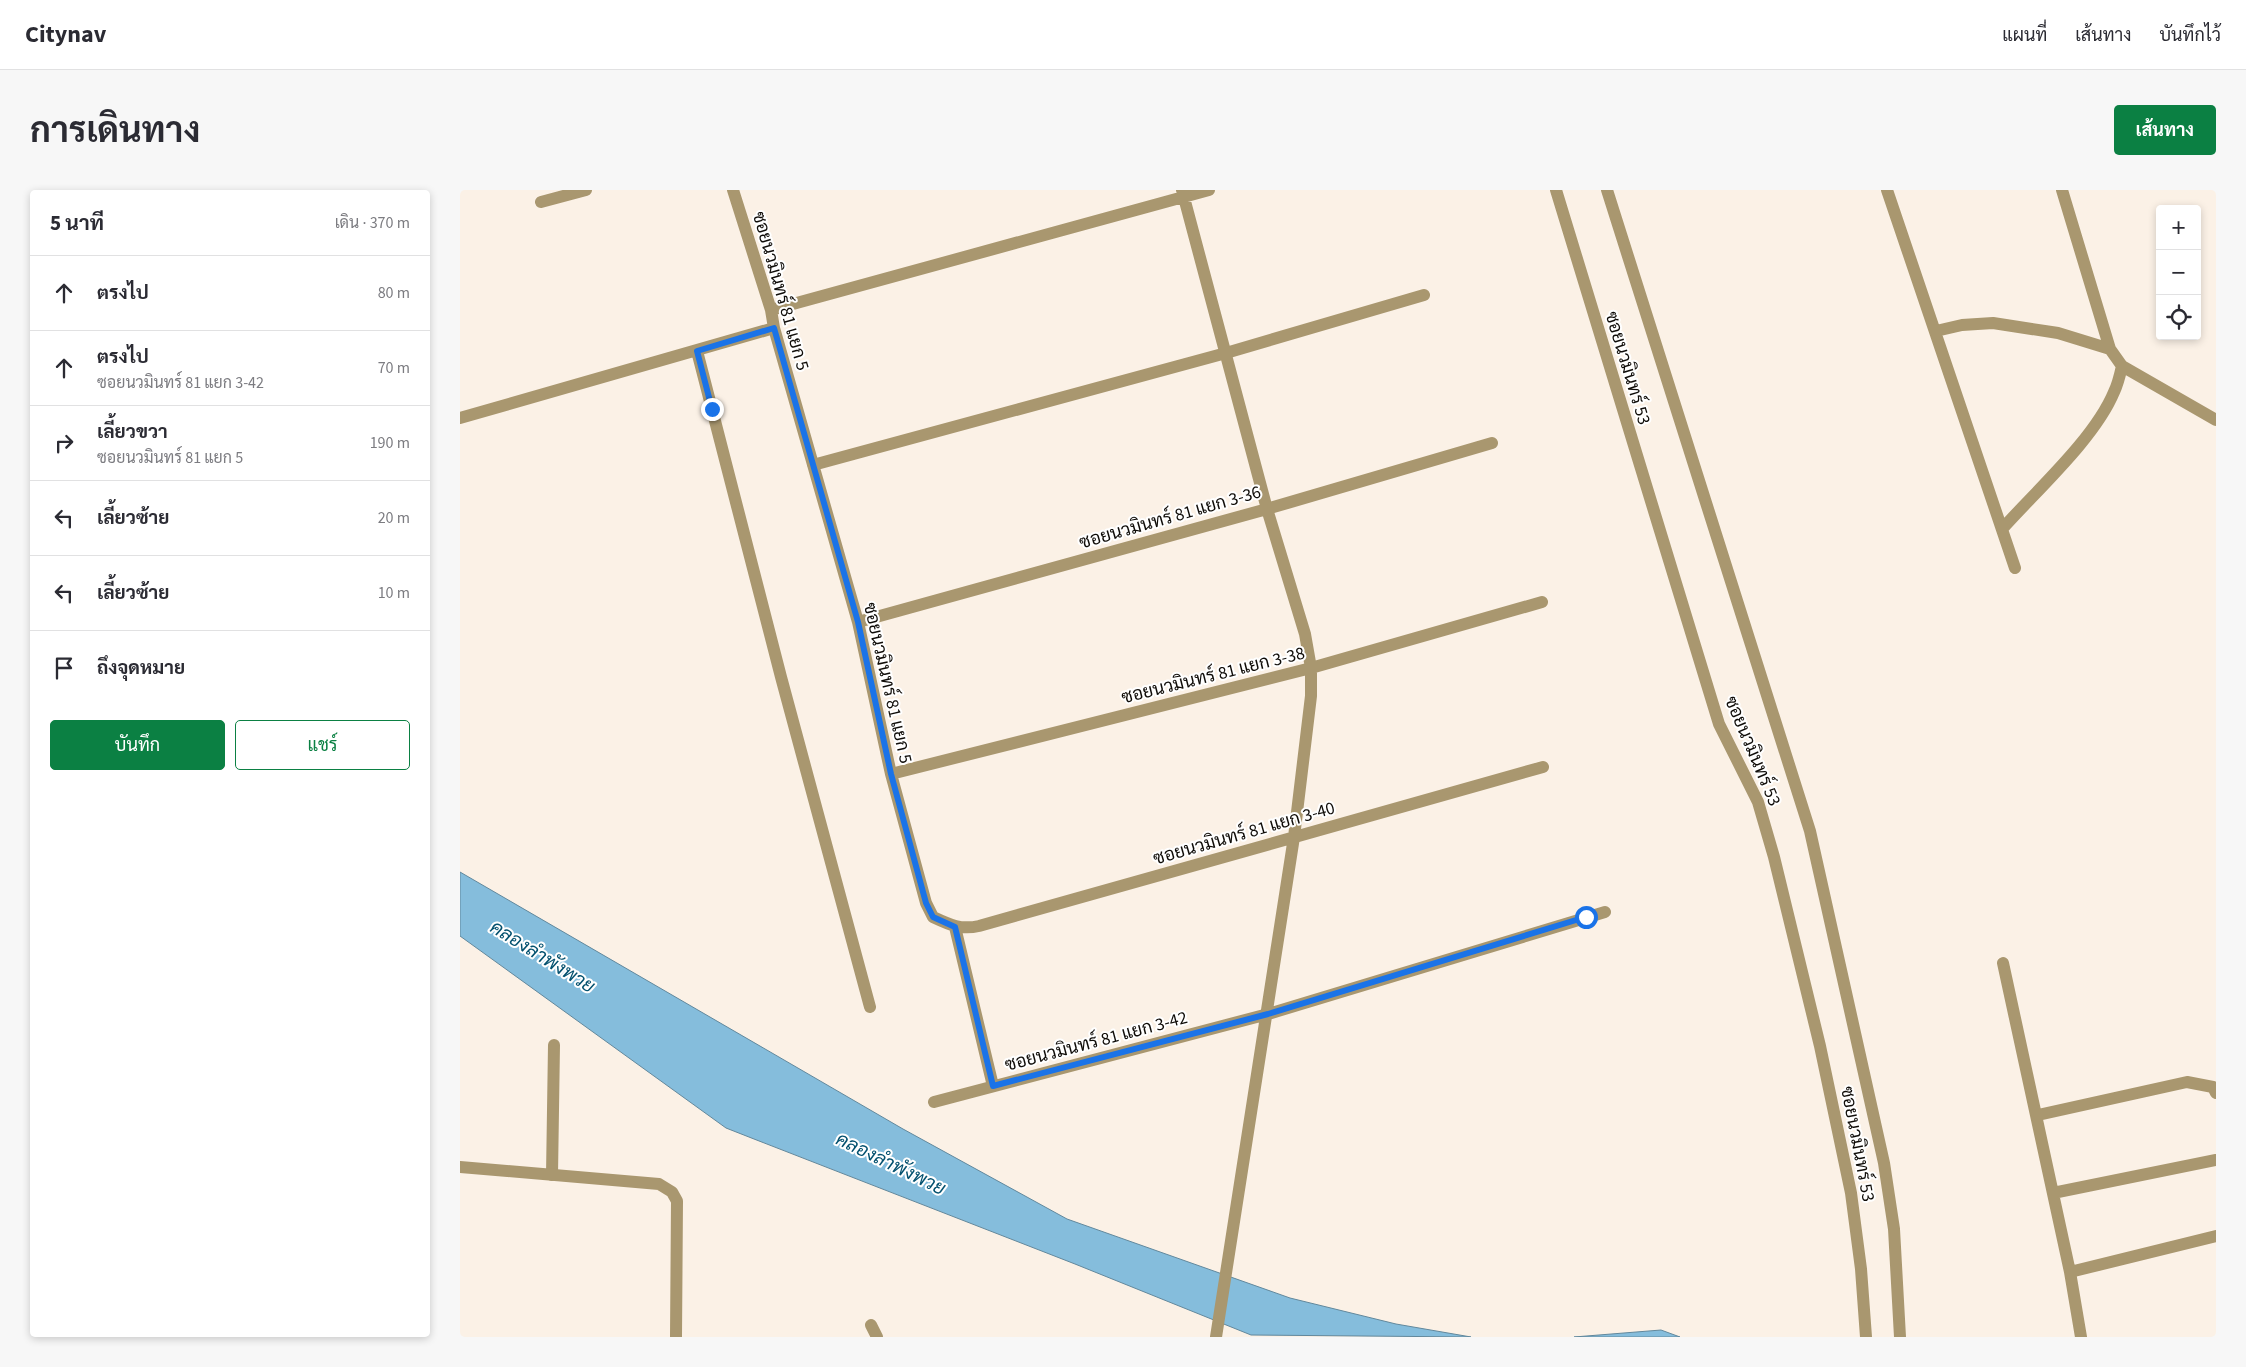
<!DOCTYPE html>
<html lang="th">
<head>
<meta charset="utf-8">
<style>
  body { margin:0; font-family:"Source Sans 3",Sarabun,sans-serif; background:#f7f7f7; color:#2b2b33 }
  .controls { position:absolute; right:15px; top:15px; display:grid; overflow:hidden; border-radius:5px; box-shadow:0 2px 8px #0003 }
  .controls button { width:45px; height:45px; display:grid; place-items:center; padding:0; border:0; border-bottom:1px solid #e1e1e2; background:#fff; color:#2b2b33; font:25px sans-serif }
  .stop { position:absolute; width:15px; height:15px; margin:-11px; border:4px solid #1a73e8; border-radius:50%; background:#fff }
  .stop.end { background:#1a73e8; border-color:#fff; box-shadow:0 1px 5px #0008 }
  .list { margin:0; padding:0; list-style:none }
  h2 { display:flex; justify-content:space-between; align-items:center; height:65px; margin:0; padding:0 20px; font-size:21px }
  h2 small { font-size:16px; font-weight:400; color:#7c7c81 }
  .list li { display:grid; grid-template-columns:32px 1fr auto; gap:15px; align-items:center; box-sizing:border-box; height:75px; padding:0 20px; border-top:1px solid #e1e1e2 }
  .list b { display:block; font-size:19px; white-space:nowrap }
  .list p { margin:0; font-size:16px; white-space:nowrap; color:#7c7c81 }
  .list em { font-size:16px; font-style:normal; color:#7c7c81 }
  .actions { display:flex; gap:10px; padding:15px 20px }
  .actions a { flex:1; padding:11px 0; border:1px solid #0b8043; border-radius:5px; text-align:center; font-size:18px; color:#0b8043 }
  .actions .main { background:#0b8043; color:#fff }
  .icon { flex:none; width:28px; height:28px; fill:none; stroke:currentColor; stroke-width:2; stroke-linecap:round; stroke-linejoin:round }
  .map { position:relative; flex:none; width:1756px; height:1147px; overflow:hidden; border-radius:5px }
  header { display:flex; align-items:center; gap:30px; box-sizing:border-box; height:70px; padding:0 25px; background:#fff; border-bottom:1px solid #e1e1e2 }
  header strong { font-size:24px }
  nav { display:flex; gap:28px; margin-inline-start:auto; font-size:18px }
  .intro { display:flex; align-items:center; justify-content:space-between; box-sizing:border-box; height:120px; padding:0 30px }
  h1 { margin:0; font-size:35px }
  .button { padding:12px 22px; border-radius:5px; background:#0b8043; color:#fff; font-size:18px; font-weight:700 }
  main { display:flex; gap:30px; padding:0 30px }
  aside { flex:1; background:#fff; border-radius:5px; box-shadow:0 2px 8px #0003 }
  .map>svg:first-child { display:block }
</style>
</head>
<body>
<header>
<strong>Citynav</strong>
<nav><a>แผนที่</a><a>เส้นทาง</a><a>บันทึกไว้</a></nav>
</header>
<div class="intro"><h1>การเดินทาง</h1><a class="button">เส้นทาง</a></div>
<main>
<aside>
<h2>5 นาที<small>เดิน · 370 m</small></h2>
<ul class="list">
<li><svg class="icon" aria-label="ahead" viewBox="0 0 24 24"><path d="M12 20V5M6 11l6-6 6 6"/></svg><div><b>ตรงไป</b></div><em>80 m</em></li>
<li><svg class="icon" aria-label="ahead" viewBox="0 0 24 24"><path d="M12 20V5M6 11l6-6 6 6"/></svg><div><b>ตรงไป</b><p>ซอยนวมินทร์ 81 แยก 3-42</p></div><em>70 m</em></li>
<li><svg class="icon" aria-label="right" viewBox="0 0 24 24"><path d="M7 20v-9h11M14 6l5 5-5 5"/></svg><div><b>เลี้ยวขวา</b><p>ซอยนวมินทร์ 81 แยก 5</p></div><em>190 m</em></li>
<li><svg class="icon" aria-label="left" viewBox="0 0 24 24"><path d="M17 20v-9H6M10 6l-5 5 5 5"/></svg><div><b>เลี้ยวซ้าย</b></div><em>20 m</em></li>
<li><svg class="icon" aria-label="left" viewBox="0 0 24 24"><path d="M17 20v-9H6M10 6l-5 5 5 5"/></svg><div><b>เลี้ยวซ้าย</b></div><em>10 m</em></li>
<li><svg class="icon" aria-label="arrive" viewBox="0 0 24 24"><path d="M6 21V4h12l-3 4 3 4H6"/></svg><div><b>ถึงจุดหมาย</b></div></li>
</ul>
<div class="actions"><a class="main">บันทึก</a><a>แชร์</a></div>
</aside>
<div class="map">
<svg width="1756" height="1147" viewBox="0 0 1756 1147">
  <rect width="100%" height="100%" fill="#fbf1e6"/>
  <path fill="#85bddc" stroke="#62889c" d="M0,682L443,939L607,1029L830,1108L936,1134L1011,1147L791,1145L615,1074L294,949L266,938L0,746Z
    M1201,1140L1220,1147H1114Z"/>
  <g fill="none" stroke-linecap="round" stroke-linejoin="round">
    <path stroke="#a9976f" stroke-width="12" d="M1543,773L1610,1082L1621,1147
      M1578,925L1727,892L1753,897L1756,903
      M92,985L94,855
      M1593,1003L1756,970
      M1610,1082L1756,1046"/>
    <path stroke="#a9976f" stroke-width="12" d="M273,0L311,120L314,138L398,432L431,584L466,713L473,727C490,735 501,740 519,736L1083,577
      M722,0L807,319L845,444L851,478V506L834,647L756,1147
      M1096,0L1259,534L1298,612L1314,667L1360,856L1391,1003L1401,1079L1406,1147
      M1147,0L1350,641L1424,973L1434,1039L1440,1147
      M1427,0L1555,378
      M1602,0L1650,159
      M81,12L126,0
      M311,120L749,0
      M1476,141L1502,135L1533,133L1598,143L1650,159L1662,176L1756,230
      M237,161L321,487L410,817
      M0,228L314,138
      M353,275L766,163L964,105
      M1543,338C1577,300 1635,248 1654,202C1658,194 1660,185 1662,176
      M398,432L807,319L1032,253
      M431,584L851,478L1082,412
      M495,737L533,896
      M474,912L808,824L1145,722
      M0,977L199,994L212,1002L217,1011L216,1147
      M411,1135L417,1147"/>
  </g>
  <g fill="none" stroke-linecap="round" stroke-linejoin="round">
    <path stroke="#1a73e8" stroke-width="6" d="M252,219L237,161L314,138L398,432L431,584L466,713L473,727L495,737L533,896L808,824L1126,727"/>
  </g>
  <g text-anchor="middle" stroke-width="4" stroke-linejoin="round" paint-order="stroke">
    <g font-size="18" fill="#0f0c08" stroke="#fff">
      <text transform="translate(321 101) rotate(74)" y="6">ซอยนวมินทร์ 81 แยก 5</text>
      <text transform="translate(1168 178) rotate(73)" y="6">ซอยนวมินทร์ 53</text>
      <text transform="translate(710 327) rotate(-16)" y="6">ซอยนวมินทร์ 81 แยก 3-36</text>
      <text transform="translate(753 485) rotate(-14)" y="6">ซอยนวมินทร์ 81 แยก 3-38</text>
      <text transform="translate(428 493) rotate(77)" y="6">ซอยนวมินทร์ 81 แยก 5</text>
      <text transform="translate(1293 561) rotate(67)" y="6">ซอยนวมินทร์ 53</text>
      <text transform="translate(784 643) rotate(-16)" y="6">ซอยนวมินทร์ 81 แยก 3-40</text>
      <text transform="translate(636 851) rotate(-15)" y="6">ซอยนวมินทร์ 81 แยก 3-42</text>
      <text transform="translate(1398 954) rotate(79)" y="6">ซอยนวมินทร์ 53</text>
    </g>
    <g font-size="19" font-style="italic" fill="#04516f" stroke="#fff">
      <text transform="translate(83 766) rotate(32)" y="7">คลองลำพังพวย</text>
      <text transform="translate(431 973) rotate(26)" y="7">คลองลำพังพวย</text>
    </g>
  </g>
</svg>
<div class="controls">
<button>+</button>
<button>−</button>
<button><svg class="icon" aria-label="locate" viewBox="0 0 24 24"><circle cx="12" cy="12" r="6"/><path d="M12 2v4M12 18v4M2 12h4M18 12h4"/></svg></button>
</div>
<div class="stop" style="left:1126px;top:727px"></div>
<div class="stop end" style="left:252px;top:219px"></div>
</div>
</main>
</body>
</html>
